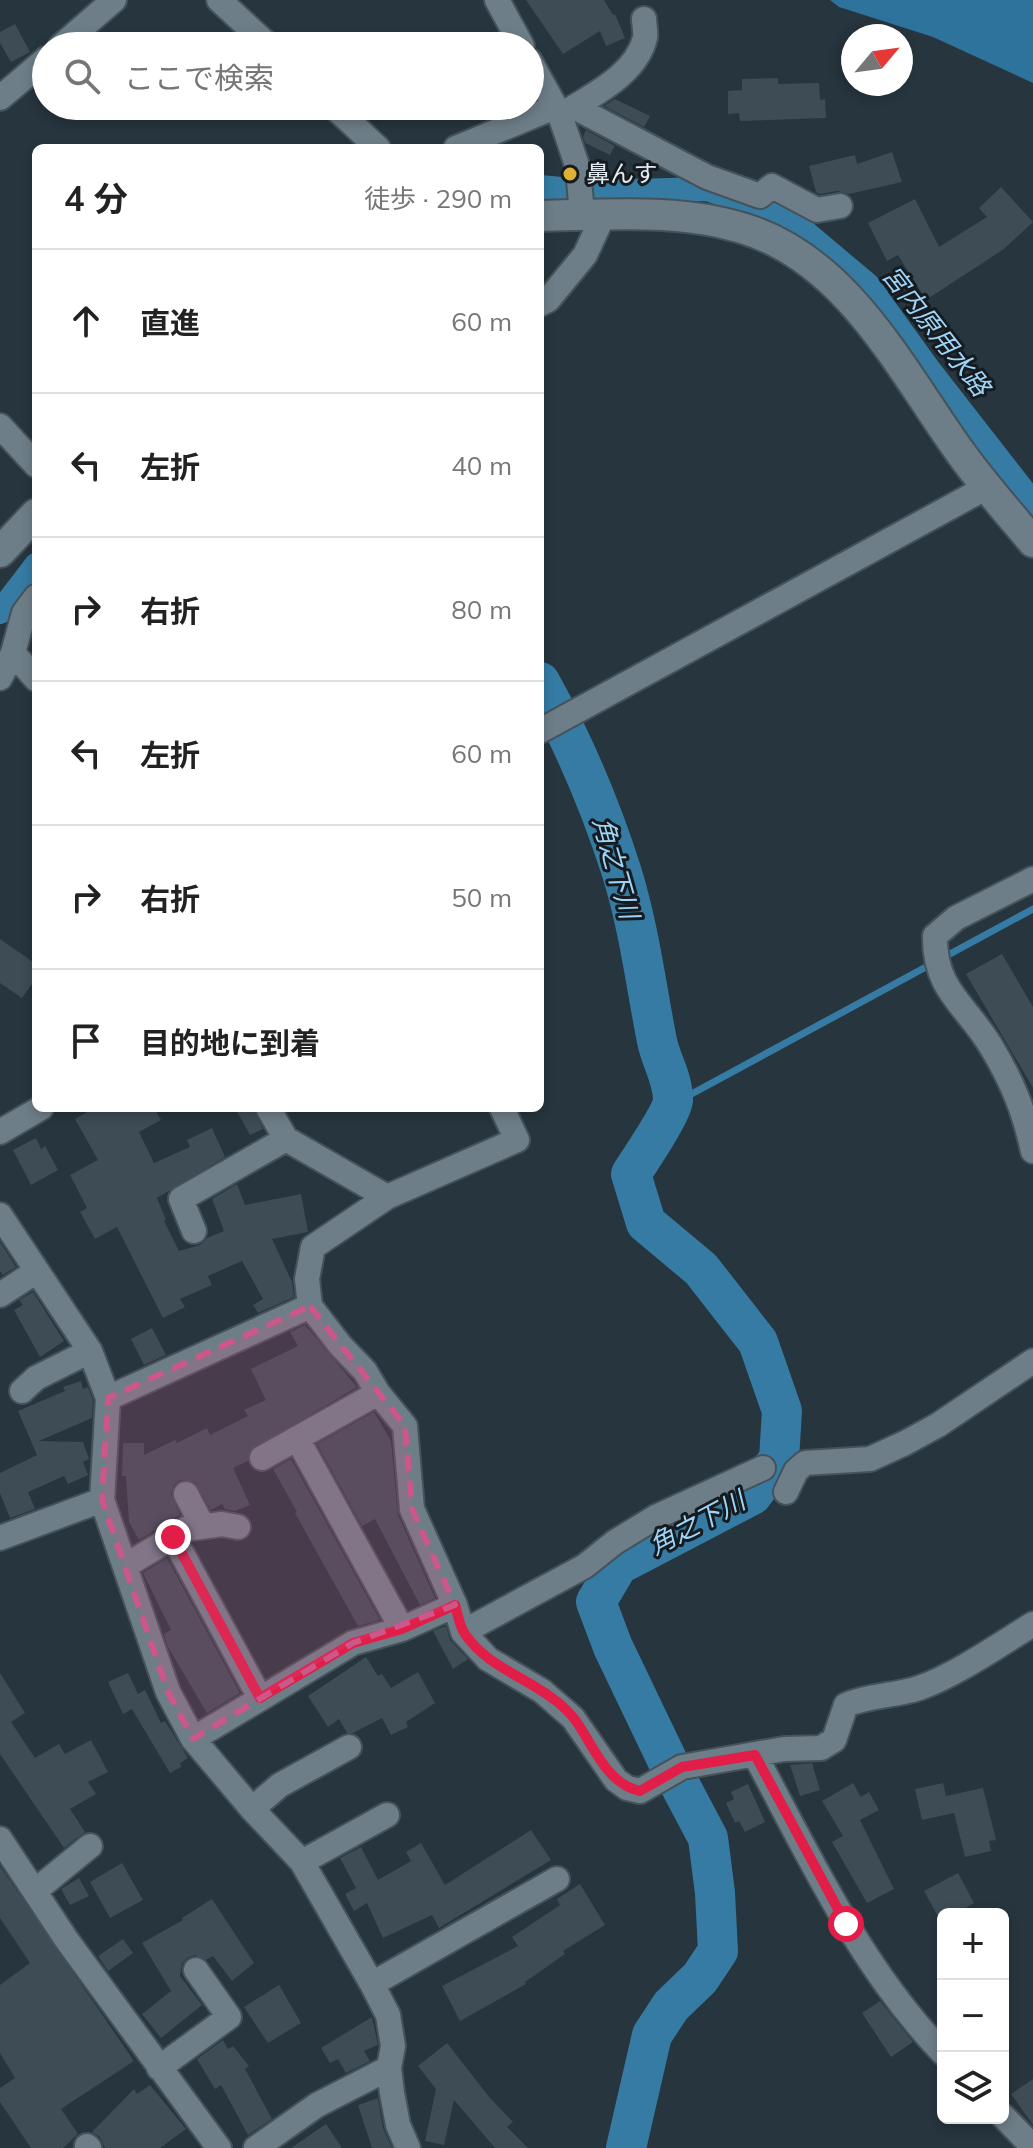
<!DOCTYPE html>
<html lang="ja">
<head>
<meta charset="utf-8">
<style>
  body { margin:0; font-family:Mulish,"Noto Sans JP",sans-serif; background:#f2f2f2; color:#222 }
  .controls { position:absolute; right:24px; bottom:24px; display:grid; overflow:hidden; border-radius:12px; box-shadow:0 4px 12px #0003 }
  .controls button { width:72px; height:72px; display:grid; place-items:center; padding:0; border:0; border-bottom:2px solid #e0e0e0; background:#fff; color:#222; font:40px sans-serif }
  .compass { position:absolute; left:841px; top:24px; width:72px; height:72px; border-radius:50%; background:#fff; box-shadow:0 4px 12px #0003; rotate:61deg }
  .stop { position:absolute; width:24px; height:24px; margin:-18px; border:6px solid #e11d48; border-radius:50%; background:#fff }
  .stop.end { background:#e11d48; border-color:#fff; box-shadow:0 2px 8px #0008 }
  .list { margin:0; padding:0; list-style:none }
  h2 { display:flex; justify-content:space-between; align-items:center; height:104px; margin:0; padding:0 32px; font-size:34px }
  h2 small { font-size:26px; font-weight:400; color:#767676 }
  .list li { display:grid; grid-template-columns:52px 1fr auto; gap:24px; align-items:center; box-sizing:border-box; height:144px; padding:0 32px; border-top:2px solid #e0e0e0 }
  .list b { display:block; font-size:30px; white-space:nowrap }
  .list em { font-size:26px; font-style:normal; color:#767676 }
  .icon { flex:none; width:44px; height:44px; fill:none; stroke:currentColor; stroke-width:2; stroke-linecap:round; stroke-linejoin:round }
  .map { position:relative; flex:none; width:1033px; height:2148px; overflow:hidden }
  .search { position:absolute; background:#fff; box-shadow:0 4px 12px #0003; left:32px; top:32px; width:512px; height:88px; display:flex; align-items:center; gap:20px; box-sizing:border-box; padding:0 28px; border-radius:44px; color:#767676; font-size:30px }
  .panel { position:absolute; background:#fff; box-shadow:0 4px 12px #0003; left:32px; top:144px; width:512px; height:968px; border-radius:12px }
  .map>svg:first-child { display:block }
</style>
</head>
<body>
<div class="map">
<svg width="1033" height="2148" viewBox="0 0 1033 2148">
  <rect width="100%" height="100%" fill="#27353e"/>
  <path fill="#2d739b" d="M830,0H1033V83L933,37L839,7Z"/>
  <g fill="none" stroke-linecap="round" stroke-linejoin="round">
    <path stroke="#357ba3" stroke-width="7" d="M673,1104L1033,909"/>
    <path stroke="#357ba3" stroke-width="24" d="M540,187L594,192L708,189L792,221L868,285L930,371L1033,503
      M0,612L36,565"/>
    <path stroke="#357ba3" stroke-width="40" d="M540,682C574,743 601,807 622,873C639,928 646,985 657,1041C661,1061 673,1078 673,1100C672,1113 640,1160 631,1174L646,1223L701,1269L758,1342L782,1411L779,1459L752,1495L618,1565L596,1602L613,1647L671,1768L708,1838L715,1893L718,1951L700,1978L671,2006L652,2035L626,2148"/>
  </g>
  <path fill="#3d4c55" d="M526,0H604L613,15L615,14L625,38L606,46L600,31L563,54Z
    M15,24L30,52L11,62L0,43V32Z
    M778,78V84L819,83L820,100L825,99L826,118L740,121L739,113L728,114V91L742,90V79Z
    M615,99L650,116L644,127L604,106Z
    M586,130L615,146L610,155L585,143L583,137Z
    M892,152L902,182L849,194L838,191L820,194L816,192L809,166L855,155L857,164Z
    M1001,187L1033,222L1004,249L926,300L898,255L887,261L868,223L915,199L939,247L987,217L979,208Z
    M0,939L36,964V978L22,998L0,983Z
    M1002,954L1033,1007V1088L966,974Z
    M94,1108H154L161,1120L139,1132L154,1163L190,1147L187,1140L212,1128L225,1157L157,1198L166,1220L164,1221L179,1251L200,1245L207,1238L224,1231L212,1199L237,1184L245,1205L301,1194L308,1232L272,1239L292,1282L294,1297L258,1313L253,1305L263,1299L242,1261L208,1276L212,1285L180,1299L185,1307L163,1318L117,1227L95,1239L80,1212L87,1208L70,1175L98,1160L75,1119Z
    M235,1108H253L263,1129L250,1135Z
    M36,1138L41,1149L45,1146L58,1170L31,1185L13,1150Z
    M0,1242L16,1267L3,1275L0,1271Z
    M33,1292L64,1341L40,1357L14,1310L23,1305L19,1300Z
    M305,1325L357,1387L250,1450L248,1461L233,1468L250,1505L235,1511L225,1509L222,1504L211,1510L195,1482L180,1480L174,1485L171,1494L180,1515L139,1540L129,1522L126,1476H122L123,1443H144V1455L175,1440L177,1443L207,1428L210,1435L248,1416L244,1410L266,1400L251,1369L298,1346L290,1332Z
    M152,1328L166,1355L144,1365L131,1339Z
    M81,1381L83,1389L88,1387L93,1400L92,1418L39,1441L83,1442L89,1459L83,1462L88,1475L68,1484L64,1476L28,1492L35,1509L10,1518L0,1493V1473L37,1455L18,1411L65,1391L63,1387Z
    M374,1412L391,1441L398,1515L435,1598L420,1605L375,1519L362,1526L317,1444Z
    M291,1459L380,1620L358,1626L295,1513L297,1512L273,1469Z
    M167,1558L240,1693L207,1713L168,1647L164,1634L171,1630L143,1573Z
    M446,1626L450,1640L468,1659L453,1669L433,1631Z
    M366,1657L378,1676L382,1674L391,1688L418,1672L435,1703L406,1722L408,1727L391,1735L382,1718L353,1733H347L339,1719L328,1727L308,1696Z
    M0,1673L25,1713L11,1722L35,1758L59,1744L65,1754L91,1740L108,1772L88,1782L96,1794L70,1809L85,1832L64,1848L0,1754Z
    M128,1673L138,1694L145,1690L161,1723L165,1721L188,1758L180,1763L181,1767L170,1773L132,1709L123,1714L108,1682Z
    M812,1763L820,1790L800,1796L790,1765Z
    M853,1783L861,1797L869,1792L879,1810L860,1820L894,1889L867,1903L832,1842L843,1836L822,1801Z
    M943,1783L946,1796L983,1788L996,1840L989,1841L991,1851L965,1857L954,1813L922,1820L915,1789Z
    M748,1784L765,1822L745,1832L739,1821L735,1823L726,1803L734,1799L731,1792Z
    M531,1830L551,1860L439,1928L432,1915L383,1938L367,1903L354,1911L345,1894L356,1888L340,1858L361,1847L378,1880L411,1861L406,1852L421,1843L445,1885Z
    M122,1863L143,1900L110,1918L90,1882Z
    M0,1866L134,2061L61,2109L78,2134L63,2148H31L0,2102V2088L15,2078L0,2053V1985L30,1963L0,1918Z
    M958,1873L974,1903L955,1914H943L941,1922L924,1891Z
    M79,1878L89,1896L70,1905L61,1889Z
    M580,1884L605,1925L563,1951L565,1954L525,1982L526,1984L460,2021L442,1986L518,1946L512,1937L560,1905L557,1899Z
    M212,1899L254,1963L232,1981L213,1956L206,1960L195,1955L187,1958L182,1964L180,1976L202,2005L161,2038L142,2014L171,1991L142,1943L183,1920L182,1918Z
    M123,1939L133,1953L108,1971L98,1956Z
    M279,1985L301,2023L268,2043L244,2007Z
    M880,2001L913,2042L891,2057L862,2013Z
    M372,2017L378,2045L364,2051L370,2061L346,2073L338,2059L330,2063L321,2048Z
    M223,2040L228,2049L233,2046L249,2066L245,2069L272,2119L248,2135L221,2085L215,2089L197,2059Z
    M447,2043L490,2098L513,2122L507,2127L528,2148H495L454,2100L444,2145L425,2141L436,2089L418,2066Z
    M1033,2079V2125L1011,2094Z
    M150,2085L186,2129L160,2148H105L100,2137L92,2132L134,2089L137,2094Z
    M378,2098L383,2128L392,2148H372L358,2105Z
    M326,2124L342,2148H291Z"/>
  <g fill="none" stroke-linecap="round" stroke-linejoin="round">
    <defs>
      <path id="minor" d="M219,0L269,46
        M497,0L522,46
        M61,46L114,0
        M530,61L560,115L578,168L582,215
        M0,98L46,59
        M333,106L378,148
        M574,107L707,177L760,196L772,186L817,210L840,206
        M563,114C592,95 636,75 645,38C646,32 644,24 644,19
        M456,148L555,107
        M540,304L548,300L585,255L603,216
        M0,426L36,465
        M36,597L24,613L13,653L36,679
        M0,678L13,653
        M540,731L987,487
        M1033,879L956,918L935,936C934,991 967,1005 992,1048C1013,1083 1024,1111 1033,1151
        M502,1108L517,1140L387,1197L313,1247L307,1279L310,1306L340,1345L365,1371L378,1393L405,1426L412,1509L455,1605L463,1632L488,1659L542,1691L573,1718L616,1780L627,1788L640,1791L682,1767L784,1749L821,1748L834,1740L846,1705C869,1695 895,1696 919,1688C954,1676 1001,1644 1033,1624
        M0,1132L41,1108
        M286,1139L387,1197
        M0,1215L90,1351L108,1398L102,1500L168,1692L193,1739L252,1809L302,1862L372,1984L388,2015L393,2046L389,2068L392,2093L398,2125L408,2148
        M194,1231L181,1199L286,1139L268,1108
        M0,1295L37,1271
        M22,1391L36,1378L90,1351
        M108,1398L310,1306
        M298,1440L402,1629
        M262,1458L378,1393
        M786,1492L796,1471L805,1463L870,1459L905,1443L938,1425L1033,1361
        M186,1529L222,1524L238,1527
        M173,1537L260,1698
        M0,1538L102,1500
        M125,1566L200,1521L186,1494
        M463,1632L585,1566L615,1542L656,1517L763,1468
        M193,1739L353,1643L402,1629L455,1605
        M755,1755C810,1858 861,1968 943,2053
        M252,1809L280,1785L349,1747
        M0,1839L66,1939L219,2148
        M302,1862L387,1815
        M35,1891L90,1846
        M372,1984L557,1879
        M159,2068L229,2017L196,1970
        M1003,2116L1033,2147
        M87,2146L89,2148
        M256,2148L317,2105L389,2068"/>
      <path id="tertiary" d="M540,216C607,215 680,208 745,229C848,261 901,370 960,452C982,483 1008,512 1033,542
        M0,552L36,514"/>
    </defs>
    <use href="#minor" stroke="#465259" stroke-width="28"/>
    <use href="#tertiary" stroke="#465259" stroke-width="34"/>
    <use href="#minor" stroke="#6e7e88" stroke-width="24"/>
    <use href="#tertiary" stroke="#6e7e88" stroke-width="30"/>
  </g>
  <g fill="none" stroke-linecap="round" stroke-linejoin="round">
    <path stroke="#e11d48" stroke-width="10" d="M173,1537L260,1698L353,1643L402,1629L455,1605C458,1614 459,1626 465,1634C492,1674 547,1682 576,1721C594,1747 607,1784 640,1791L682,1767L755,1755L846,1924"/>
  </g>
  <path fill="#cc5788" fill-opacity="0.2" stroke="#cc5788" stroke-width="6" stroke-dasharray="16 10" stroke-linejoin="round" d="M310,1306L405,1426L412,1509L455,1605L353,1643L193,1739L168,1692L102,1500L108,1398Z"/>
  <circle fill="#dfb034" stroke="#151b1f" stroke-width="3" cx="570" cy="174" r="8"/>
  <g text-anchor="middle" stroke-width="6" stroke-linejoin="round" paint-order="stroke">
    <g font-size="24" fill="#e2ebf1" stroke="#151b1f" text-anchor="start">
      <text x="586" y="182">鼻んす</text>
    </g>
    <g font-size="26" font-style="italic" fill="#9ed4f7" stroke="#151b1f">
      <text transform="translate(936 331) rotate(52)" y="9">宮内原用水路</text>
      <text transform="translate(616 868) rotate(74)" y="9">角之下川</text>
      <text transform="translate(697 1523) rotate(-28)" y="9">角之下川</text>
    </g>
  </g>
</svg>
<div class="controls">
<button>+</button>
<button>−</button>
<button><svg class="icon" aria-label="layers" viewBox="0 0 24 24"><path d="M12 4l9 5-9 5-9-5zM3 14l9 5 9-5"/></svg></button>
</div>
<svg class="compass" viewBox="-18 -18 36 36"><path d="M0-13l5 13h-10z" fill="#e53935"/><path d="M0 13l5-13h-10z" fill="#767676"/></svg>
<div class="stop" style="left:846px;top:1924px"></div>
<div class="stop end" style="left:173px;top:1537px"></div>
<div class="search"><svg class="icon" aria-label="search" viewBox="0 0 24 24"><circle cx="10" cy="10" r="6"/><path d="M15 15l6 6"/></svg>ここで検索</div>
<section class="panel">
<h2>4 分<small>徒歩 · 290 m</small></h2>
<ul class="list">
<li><svg class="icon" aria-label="ahead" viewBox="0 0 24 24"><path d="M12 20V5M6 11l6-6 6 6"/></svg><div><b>直進</b></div><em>60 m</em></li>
<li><svg class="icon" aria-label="left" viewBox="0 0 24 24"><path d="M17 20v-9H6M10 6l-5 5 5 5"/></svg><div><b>左折</b></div><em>40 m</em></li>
<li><svg class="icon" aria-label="right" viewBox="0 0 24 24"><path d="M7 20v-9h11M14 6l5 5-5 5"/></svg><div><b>右折</b></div><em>80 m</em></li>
<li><svg class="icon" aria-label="left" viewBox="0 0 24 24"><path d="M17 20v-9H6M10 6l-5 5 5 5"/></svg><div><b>左折</b></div><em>60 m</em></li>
<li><svg class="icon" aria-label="right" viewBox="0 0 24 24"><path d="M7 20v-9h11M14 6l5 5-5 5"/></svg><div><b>右折</b></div><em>50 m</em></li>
<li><svg class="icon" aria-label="arrive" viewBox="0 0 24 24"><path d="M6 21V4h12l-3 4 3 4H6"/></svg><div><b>目的地に到着</b></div></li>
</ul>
</section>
</div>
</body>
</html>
